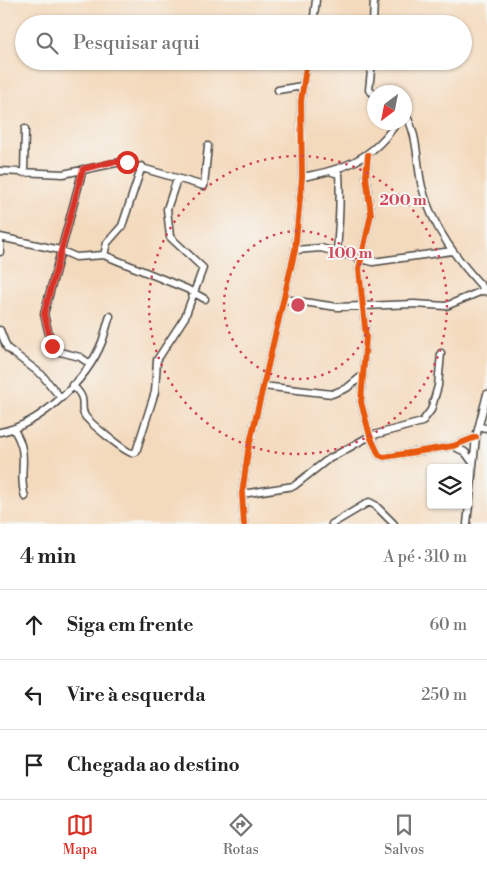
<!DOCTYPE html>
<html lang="pt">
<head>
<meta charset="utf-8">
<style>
  body { margin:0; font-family:"Libre Bodoni",serif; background:#f6f6f6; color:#222 }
  .controls { position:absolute; right:15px; bottom:15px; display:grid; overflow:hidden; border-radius:5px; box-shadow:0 1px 4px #0004 }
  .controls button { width:45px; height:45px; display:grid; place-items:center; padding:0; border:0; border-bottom:1px solid #e0e0e0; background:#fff; color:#222; font:25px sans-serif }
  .compass { position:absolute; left:367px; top:85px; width:45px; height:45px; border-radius:50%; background:#fff; box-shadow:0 1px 4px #0004; rotate:212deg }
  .stop { position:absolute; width:15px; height:15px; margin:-11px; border:4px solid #d93025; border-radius:50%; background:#fff }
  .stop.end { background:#d93025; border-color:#fff; box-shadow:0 1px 5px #0008 }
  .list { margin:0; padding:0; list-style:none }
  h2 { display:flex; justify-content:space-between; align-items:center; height:65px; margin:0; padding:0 20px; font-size:21px }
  h2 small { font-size:16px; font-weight:400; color:#767676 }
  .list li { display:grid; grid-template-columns:32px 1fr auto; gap:15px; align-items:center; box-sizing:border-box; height:70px; padding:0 20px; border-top:1px solid #e0e0e0 }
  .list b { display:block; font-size:19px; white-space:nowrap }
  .list em { font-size:16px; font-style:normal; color:#767676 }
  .icon { flex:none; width:28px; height:28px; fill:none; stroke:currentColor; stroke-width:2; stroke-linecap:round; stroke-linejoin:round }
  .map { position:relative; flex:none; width:487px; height:524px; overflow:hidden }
  .search { position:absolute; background:#fff; box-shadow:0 1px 4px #0004; left:15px; right:15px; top:15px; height:55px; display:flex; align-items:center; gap:12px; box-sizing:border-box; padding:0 18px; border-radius:28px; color:#767676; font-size:19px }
  .sheet { height:275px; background:#fff }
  nav { display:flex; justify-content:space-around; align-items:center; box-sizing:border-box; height:70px; border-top:1px solid #e0e0e0; background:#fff; font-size:14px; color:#767676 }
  nav a { display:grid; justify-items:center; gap:2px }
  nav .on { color:#d93025 }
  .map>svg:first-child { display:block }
</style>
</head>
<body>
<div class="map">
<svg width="487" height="524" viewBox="0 0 487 524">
  <rect width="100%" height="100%" fill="#f6f6f2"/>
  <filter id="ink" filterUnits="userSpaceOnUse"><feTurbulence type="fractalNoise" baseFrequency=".02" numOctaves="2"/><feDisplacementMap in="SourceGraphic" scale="10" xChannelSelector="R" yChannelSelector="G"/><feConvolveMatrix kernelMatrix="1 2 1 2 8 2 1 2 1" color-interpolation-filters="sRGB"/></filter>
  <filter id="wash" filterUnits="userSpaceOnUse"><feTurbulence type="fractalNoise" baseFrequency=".0096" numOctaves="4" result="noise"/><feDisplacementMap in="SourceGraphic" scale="20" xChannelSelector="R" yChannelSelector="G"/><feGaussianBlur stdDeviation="1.12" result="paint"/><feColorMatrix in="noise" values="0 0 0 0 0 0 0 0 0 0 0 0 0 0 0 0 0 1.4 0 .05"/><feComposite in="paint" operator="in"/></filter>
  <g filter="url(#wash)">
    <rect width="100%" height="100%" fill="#f4dabd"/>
  </g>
  <g filter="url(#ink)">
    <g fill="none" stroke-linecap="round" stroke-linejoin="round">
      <defs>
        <path id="minor" d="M313,24L316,0
          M373,24L374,0
          M372,61L369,90L374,94
          M278,90L302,86
          M404,112C419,134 416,163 422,187C432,228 459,262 487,292
          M368,155L366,176L371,214L359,269L366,337L361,402L370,436L379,455L384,457L453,446L476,437
          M83,169L44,314L52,347L60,352L80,357L90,364
          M0,171L63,174L121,162L204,186L208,146
          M332,172L339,174C341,200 339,226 337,252
          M24,173L25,129
          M302,177C343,170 373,159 397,122
          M0,237L60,250L76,257L104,255L187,289L205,299
          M0,239V252
          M295,250L321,248L373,262L452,251
          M104,255L107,243L122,226L142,166
          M284,299L337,307L414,304L446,306L487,289
          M0,330L7,348L42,375L60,397
          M72,385C90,401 78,405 85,416C90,423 125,452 132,453L136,452L155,392L157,360L185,317L203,268L170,237L167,209L177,179
          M263,386L332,394L347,388L363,375
          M479,427L487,428
          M14,430C31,456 17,471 25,497
          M0,432C40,425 87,380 102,342C105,334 107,324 110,316
          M453,446L465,452L473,463
          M242,494L294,486L327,460L370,436L422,422L431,410L438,386L441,353
          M244,524L242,494L248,451L295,250L302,177L301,101L307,61
          M332,524L369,502L375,505L394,524
          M467,524L476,437L487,394"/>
      </defs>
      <use href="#minor" stroke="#494541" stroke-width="9"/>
      <use href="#minor" stroke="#fff" stroke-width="6"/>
      <defs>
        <path id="cycleway" d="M368,155L366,176L371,214L359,269L366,337L361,402L370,436L379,455L384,457L453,446L476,437
          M244,524L242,494L248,451L295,250L302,177L301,101L307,61"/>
      </defs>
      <use href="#cycleway" stroke="#f6f6f2" stroke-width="9"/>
      <use href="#cycleway" stroke="#e8590c" stroke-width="6"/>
    </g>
  </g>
  <g fill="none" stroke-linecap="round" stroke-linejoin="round" filter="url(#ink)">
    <path stroke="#d93025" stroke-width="6" d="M52,346L44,314L83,169L112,162H127"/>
  </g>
  <g fill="none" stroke="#d1495b" stroke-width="2.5" stroke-dasharray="2.5 5">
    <circle cx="298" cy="305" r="74"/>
    <circle cx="298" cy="305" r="149"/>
  </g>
  <circle cx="298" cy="305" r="8" fill="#d1495b" stroke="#f6f6f2" stroke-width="2.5"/>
  <g font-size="15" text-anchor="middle" font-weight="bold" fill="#d1495b" stroke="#f6f6f2" stroke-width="4" stroke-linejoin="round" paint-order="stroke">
    <text x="403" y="205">200 m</text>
    <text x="350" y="258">100 m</text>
  </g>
</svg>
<div class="controls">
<button><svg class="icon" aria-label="layers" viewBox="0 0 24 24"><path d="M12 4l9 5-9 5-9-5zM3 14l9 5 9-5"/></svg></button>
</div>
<svg class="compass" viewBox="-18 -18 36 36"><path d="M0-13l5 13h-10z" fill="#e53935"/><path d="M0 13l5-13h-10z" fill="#767676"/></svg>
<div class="stop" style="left:127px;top:162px"></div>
<div class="stop end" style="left:52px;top:346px"></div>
<div class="search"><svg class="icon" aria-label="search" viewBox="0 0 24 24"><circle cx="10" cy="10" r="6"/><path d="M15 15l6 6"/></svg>Pesquisar aqui</div>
</div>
<section class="sheet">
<h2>4 min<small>A pé · 310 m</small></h2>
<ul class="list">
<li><svg class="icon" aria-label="ahead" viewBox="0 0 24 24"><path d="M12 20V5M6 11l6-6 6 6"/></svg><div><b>Siga em frente</b></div><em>60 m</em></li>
<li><svg class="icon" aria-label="left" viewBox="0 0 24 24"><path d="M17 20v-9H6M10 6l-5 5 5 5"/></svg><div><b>Vire à esquerda</b></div><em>250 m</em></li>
<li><svg class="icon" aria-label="arrive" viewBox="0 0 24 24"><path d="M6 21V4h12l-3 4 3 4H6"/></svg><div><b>Chegada ao destino</b></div></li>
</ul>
</section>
<nav>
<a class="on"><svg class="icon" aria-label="map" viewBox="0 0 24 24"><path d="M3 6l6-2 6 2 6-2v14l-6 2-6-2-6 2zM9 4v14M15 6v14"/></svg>Mapa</a>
<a><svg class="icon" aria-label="directions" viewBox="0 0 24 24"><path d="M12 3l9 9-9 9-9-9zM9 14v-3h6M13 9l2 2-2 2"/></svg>Rotas</a>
<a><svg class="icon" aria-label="saved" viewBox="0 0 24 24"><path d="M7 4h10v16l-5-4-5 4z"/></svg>Salvos</a>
</nav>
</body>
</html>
